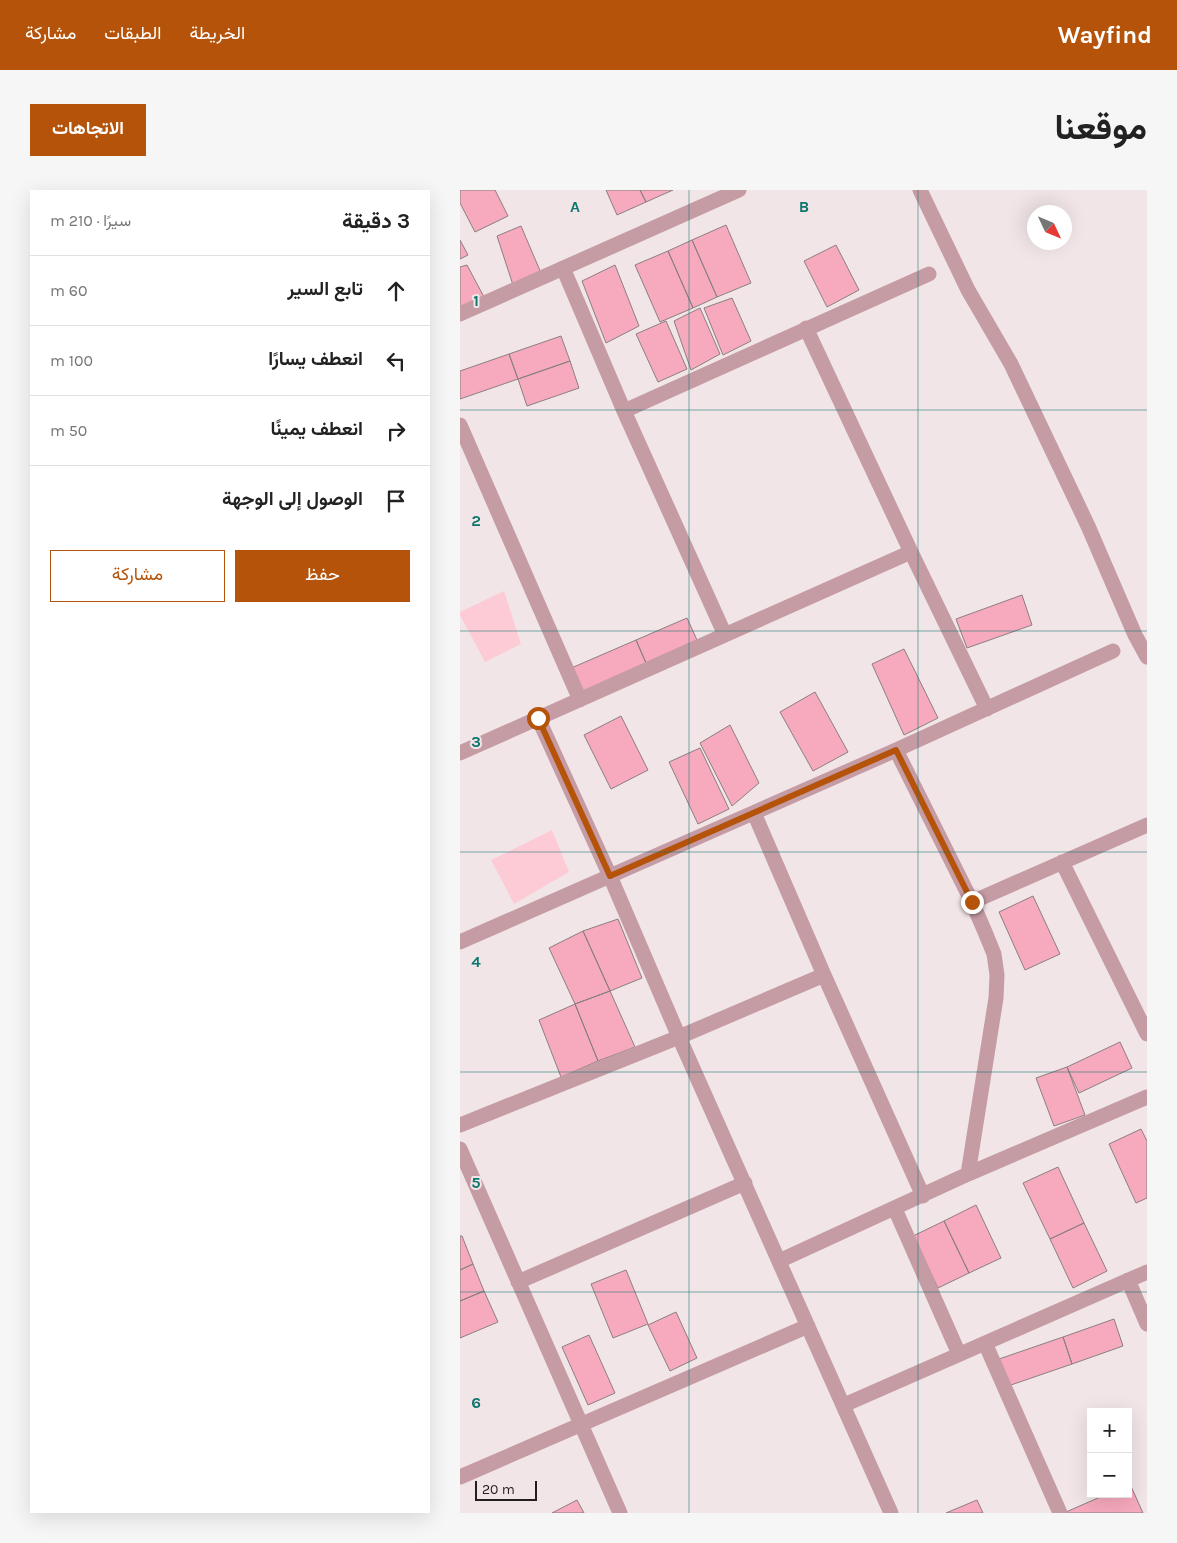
<!DOCTYPE html>
<html lang="ar">
<head>
<meta charset="utf-8">
<style>
  body { margin:0; font-family:Karla,Vazirmatn,sans-serif; background:#f6f6f6; color:#222; direction:rtl }
  .controls { position:absolute; right:15px; bottom:15px; display:grid; overflow:hidden; border-radius:0px; box-shadow:0 5px 20px #0002 }
  .controls button { width:45px; height:45px; display:grid; place-items:center; padding:0; border:0; border-bottom:1px solid #e0e0e0; background:#fff; color:#222; font:25px sans-serif }
  .compass { position:absolute; left:567px; top:15px; width:45px; height:45px; border-radius:50%; background:#fff; box-shadow:0 5px 20px #0002; rotate:134deg }
  .scale { position:absolute; left:15px; bottom:12px; width:62px; box-sizing:border-box; padding-left:5px; border:2px solid #231e1f; border-top:0; font-size:14px; line-height:18px; white-space:nowrap; color:#231e1f; -webkit-text-stroke:4px #f1e5e7; paint-order:stroke }
  .stop { position:absolute; width:15px; height:15px; margin:-11px; border:4px solid #b45309; border-radius:50%; background:#fff }
  .stop.end { background:#b45309; border-color:#fff; box-shadow:0 1px 5px #0008 }
  .list { margin:0; padding:0; list-style:none }
  h2 { display:flex; justify-content:space-between; align-items:center; height:65px; margin:0; padding:0 20px; font-size:21px }
  h2 small { font-size:16px; font-weight:400; color:#767676 }
  .list li { display:grid; grid-template-columns:32px 1fr auto; gap:15px; align-items:center; box-sizing:border-box; height:70px; padding:0 20px; border-top:1px solid #e0e0e0 }
  .list b { display:block; font-size:19px; white-space:nowrap }
  .list em { font-size:16px; font-style:normal; color:#767676 }
  .actions { display:flex; gap:10px; padding:15px 20px }
  .actions a { flex:1; padding:11px 0; border:1px solid #b45309; border-radius:0px; text-align:center; font-size:18px; color:#b45309 }
  .actions .main { background:#b45309; color:#fff }
  .icon { flex:none; width:28px; height:28px; fill:none; stroke:currentColor; stroke-width:2; stroke-linecap:round; stroke-linejoin:round }
  .map { position:relative; flex:none; width:687px; height:1323px; overflow:hidden; direction:ltr; border-radius:0px }
  header { display:flex; align-items:center; gap:30px; box-sizing:border-box; height:70px; padding:0 25px; background:#b45309; color:#fff }
  header strong { font-size:24px }
  nav { display:flex; gap:28px; margin-inline-start:auto; font-size:18px }
  .intro { display:flex; align-items:center; justify-content:space-between; box-sizing:border-box; height:120px; padding:0 30px }
  h1 { margin:0; font-size:35px }
  .button { padding:12px 22px; border-radius:0px; background:#b45309; color:#fff; font-size:18px; font-weight:700 }
  main { display:flex; gap:30px; padding:0 30px }
  aside { flex:1; background:#fff; border-radius:0px; box-shadow:0 5px 20px #0002 }
  .map>svg:first-child { display:block }
</style>
</head>
<body>
<header>
<strong>Wayfind</strong>
<nav><a>الخريطة</a><a>الطبقات</a><a>مشاركة</a></nav>
</header>
<div class="intro"><h1>موقعنا</h1><a class="button">الاتجاهات</a></div>
<main>
<div class="map">
<svg width="687" height="1323" viewBox="0 0 687 1323">
  <rect width="100%" height="100%" fill="#f1e5e7"/>
  <path fill="#fdcbd6" d="M44,401L61,454L25,472L0,425V422Z
    M92,640L109,682L54,714L31,670Z"/>
  <path fill="#f7aabd" stroke="#8a7f81" d="M0,0H35L48,26L15,42L0,13Z
    M146,0H180L186,12L157,25Z
    M180,0H213L186,12Z
    M266,35L291,93L257,107L232,50Z
    M61,36L81,83L53,95L37,46Z
    M0,50L8,65L0,69Z
    M232,50L257,107L233,118L208,61Z
    M376,55L399,100L367,117L344,71Z
    M208,61L233,118L200,132L175,75Z
    M7,75L24,107L0,120V77Z
    M155,75L179,136L146,153L122,91Z
    M272,108L291,151L263,165L244,118Z
    M240,118L260,164L231,180L214,131Z
    M206,131L227,179L198,192L176,144Z
    M101,146L110,171L58,189L49,164Z
    M49,164L58,189L0,209V181Z
    M110,171L119,198L67,216L58,189Z
    M562,405L572,435L507,458L496,429Z
    M227,428L237,450L186,473L176,450Z
    M176,450L186,473L120,503L109,479Z
    M444,459L478,528L444,545L412,474Z
    M355,502L388,562L353,581L320,522Z
    M161,526L188,580L151,599L124,545Z
    M270,535L299,593L272,616L240,553Z
    M240,558L269,619L238,634L209,572Z
    M573,706L600,764L565,780L539,722Z
    M158,729L182,788L150,801L123,741Z
    M123,741L150,801L115,814L89,758Z
    M150,801L175,857L138,871L115,814Z
    M115,814L138,871L101,887L79,830Z
    M660,852L672,878L619,903L607,877Z
    M607,877L625,925L594,936L576,888Z
    M681,939L687,951V1008L676,1013L649,954Z
    M598,977L624,1033L590,1049L563,993Z
    M516,1015L541,1068L509,1083L484,1031Z
    M484,1031L509,1083L478,1098L453,1046Z
    M624,1033L647,1081L613,1098L590,1049Z
    M0,1046H2L13,1074L0,1080Z
    M13,1074L24,1101L0,1111V1080Z
    M166,1080L188,1134L153,1148L131,1094Z
    M24,1101L38,1132L0,1148V1111Z
    M216,1122L237,1168L210,1181L188,1135Z
    M654,1129L663,1156L612,1174L603,1147Z
    M129,1145L155,1203L128,1215L102,1157Z
    M603,1147L612,1174L548,1196L539,1169Z
    M670,1294L683,1323H606V1322L647,1304H668V1295Z
    M117,1310L124,1323H92Z
    M517,1310L523,1323H486Z"/>
  <g fill="none" stroke-linecap="round" stroke-linejoin="round">
    <path stroke="#c59ba4" stroke-width="15" d="M460,0L508,100L551,174L628,336L675,445L687,467
      M103,78L164,221L265,445
      M0,124L279,0
      M346,138L451,362L527,519
      M164,221L469,84
      M0,235L120,510
      M78,528L150,686L219,847L431,1323
      M436,560L512,712L525,742L534,764L537,785L536,808L508,984
      M0,563L451,362
      M294,623L364,785L463,1006
      M602,672L687,844
      M512,712L687,635
      M0,752L436,560L653,461
      M0,935L219,847L364,785
      M0,959L160,1323
      M435,1019L499,1164
      M319,1071L508,984L687,907
      M668,1090L687,1134
      M58,1092L285,993
      M525,1153L600,1323
      M384,1215L687,1082
      M0,1287L348,1136"/>
  </g>
  <g fill="none" stroke-linecap="round" stroke-linejoin="round">
    <path stroke="#b45309" stroke-width="6" d="M78,528L150,686L436,560L512,712"/>
  </g>
  <path fill="none" stroke="#0f766e" stroke-width="1" stroke-opacity="0.55" d="M229,0V1323M458,0V1323M0,220H687M0,441H687M0,662H687M0,882H687M0,1102H687"/>
  <g font-size="16" text-anchor="middle" font-weight="bold" fill="#0f766e" stroke="#f1e5e7" stroke-width="4" stroke-linejoin="round" paint-order="stroke">
    <text x="115" y="22">A</text>
    <text x="344" y="22">B</text>
    <text x="16" y="116">1</text>
    <text x="16" y="336">2</text>
    <text x="16" y="557">3</text>
    <text x="16" y="777">4</text>
    <text x="16" y="998">5</text>
    <text x="16" y="1218">6</text>
  </g>
</svg>
<div class="controls">
<button>+</button>
<button>−</button>
</div>
<svg class="compass" viewBox="-18 -18 36 36"><path d="M0-13l5 13h-10z" fill="#e53935"/><path d="M0 13l5-13h-10z" fill="#767676"/></svg>
<div class="scale">20 m</div>
<div class="stop" style="left:78px;top:528px"></div>
<div class="stop end" style="left:512px;top:712px"></div>
</div>
<aside>
<h2>3 دقيقة<small>سيرًا · 210 m</small></h2>
<ul class="list">
<li><svg class="icon" aria-label="ahead" viewBox="0 0 24 24"><path d="M12 20V5M6 11l6-6 6 6"/></svg><div><b>تابع السير</b></div><em>60 m</em></li>
<li><svg class="icon" aria-label="left" viewBox="0 0 24 24"><path d="M17 20v-9H6M10 6l-5 5 5 5"/></svg><div><b>انعطف يسارًا</b></div><em>100 m</em></li>
<li><svg class="icon" aria-label="right" viewBox="0 0 24 24"><path d="M7 20v-9h11M14 6l5 5-5 5"/></svg><div><b>انعطف يمينًا</b></div><em>50 m</em></li>
<li><svg class="icon" aria-label="arrive" viewBox="0 0 24 24"><path d="M6 21V4h12l-3 4 3 4H6"/></svg><div><b>الوصول إلى الوجهة</b></div></li>
</ul>
<div class="actions"><a class="main">حفظ</a><a>مشاركة</a></div>
</aside>
</main>
</body>
</html>
